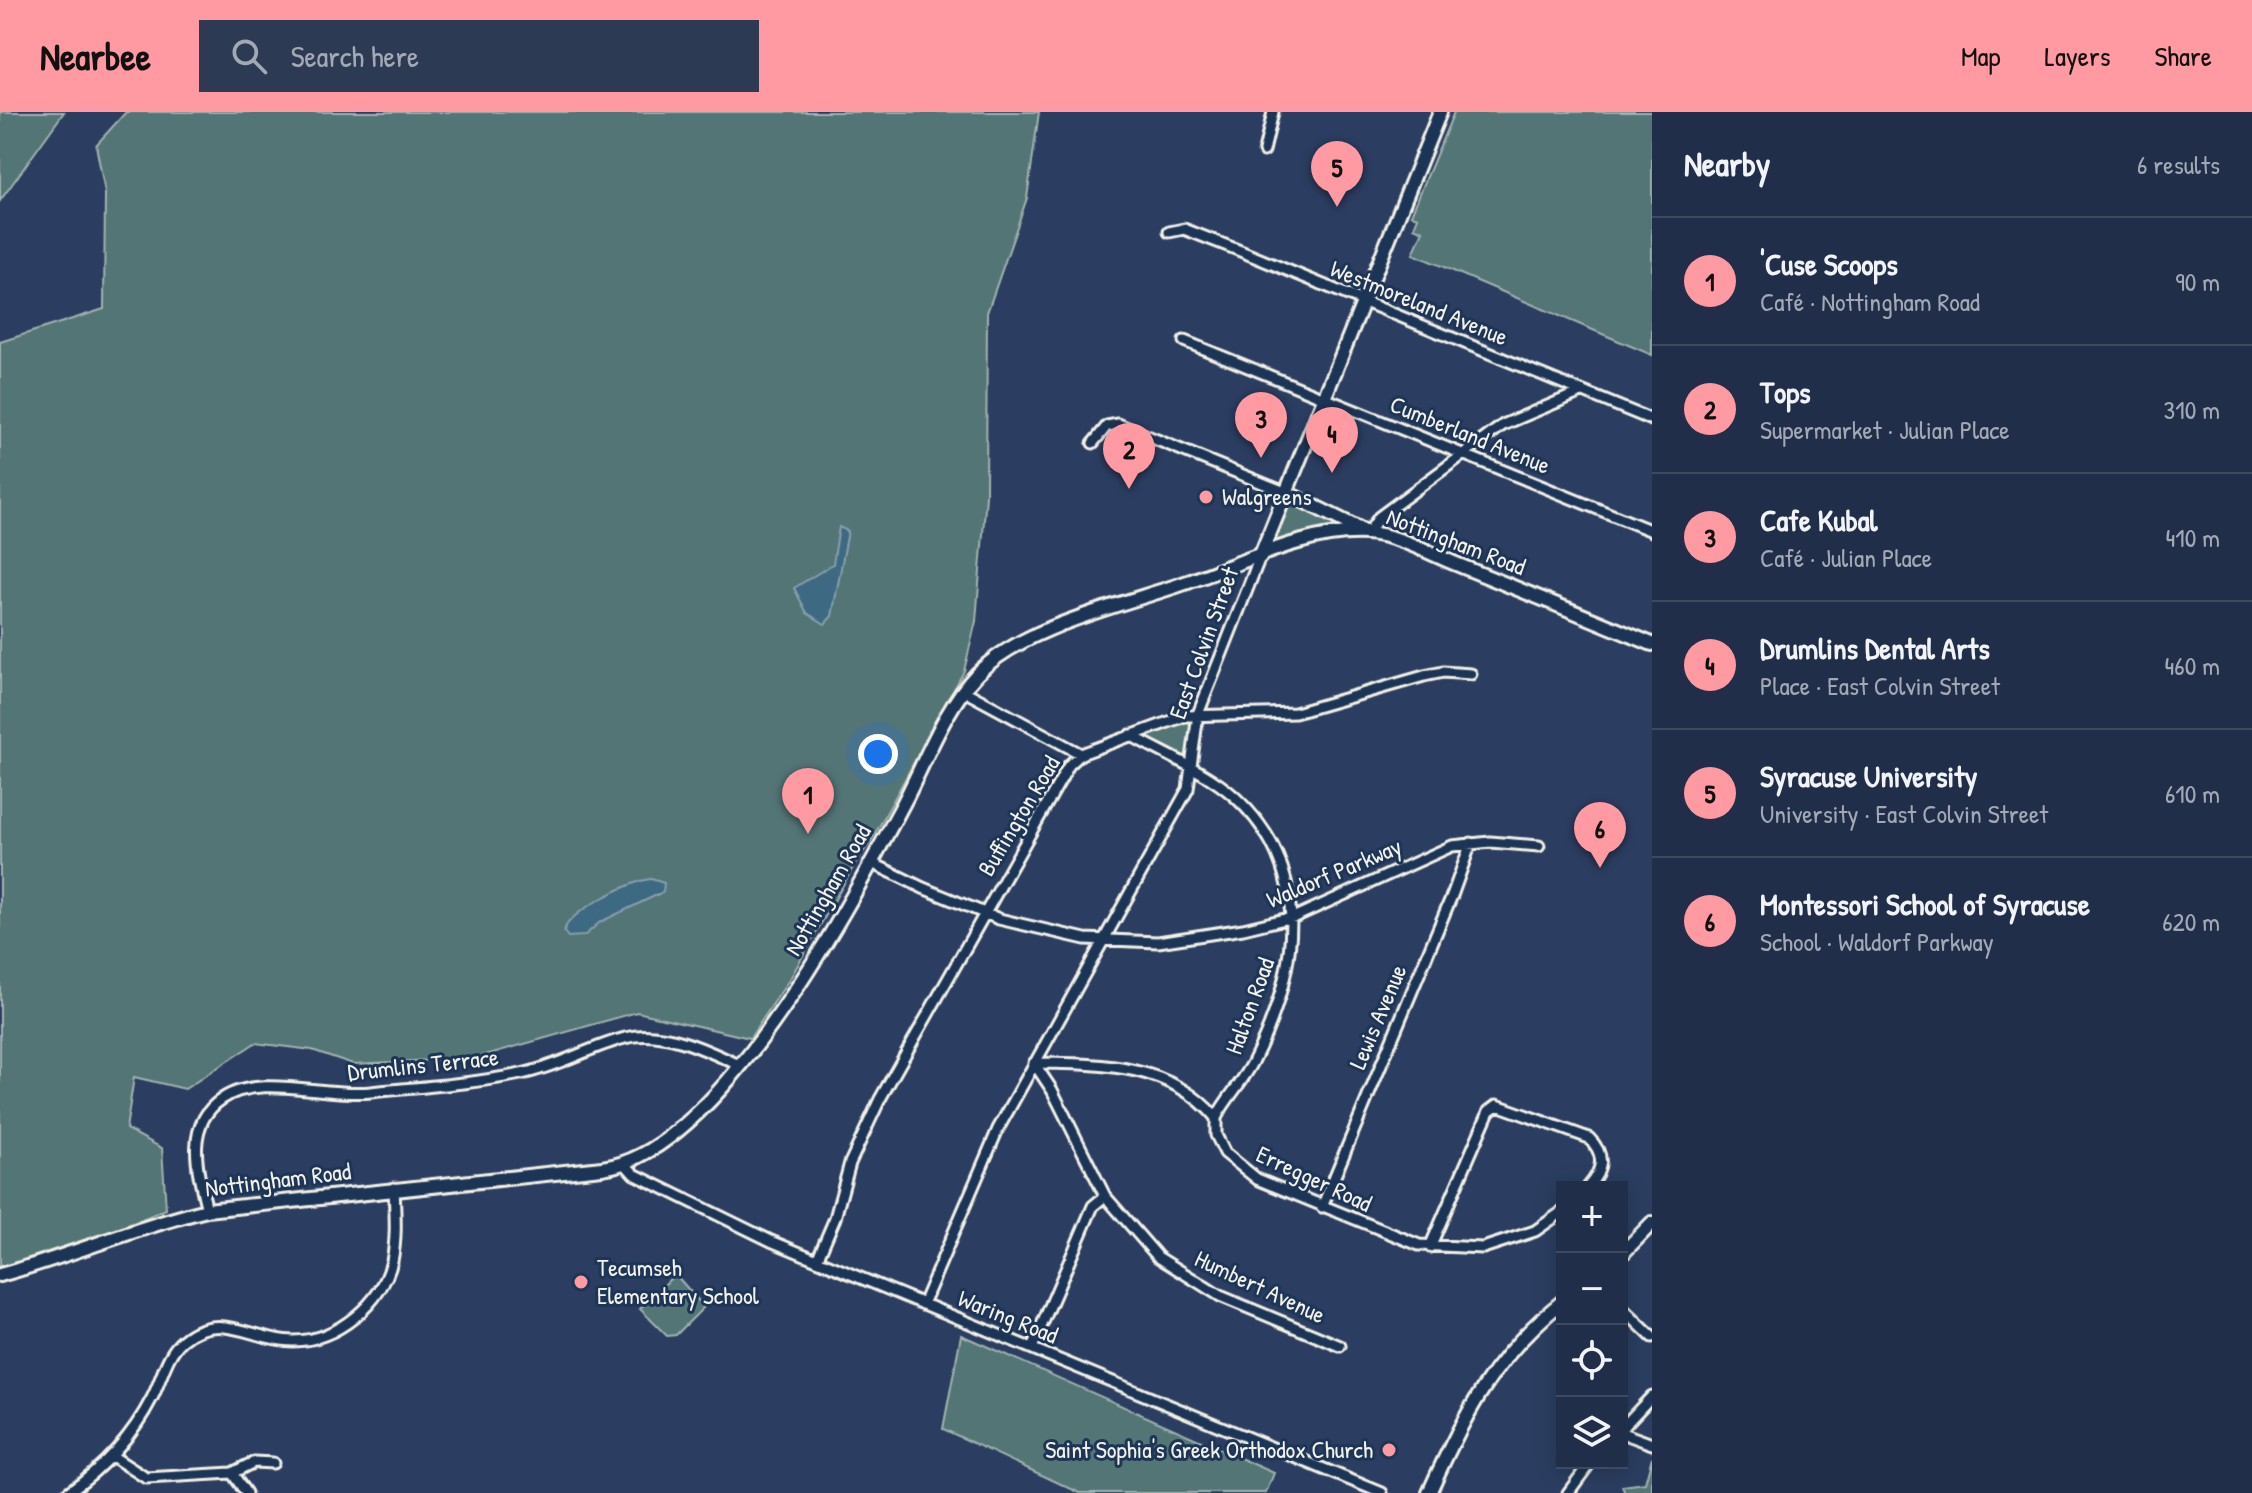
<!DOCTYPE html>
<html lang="en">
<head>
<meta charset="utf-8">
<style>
  body { margin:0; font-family:"Patrick Hand",sans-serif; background:#2d3a53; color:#f1f3f6 }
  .controls { position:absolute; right:24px; bottom:24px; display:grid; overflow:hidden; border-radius:0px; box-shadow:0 4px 20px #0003 }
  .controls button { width:72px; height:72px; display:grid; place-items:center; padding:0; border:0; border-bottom:2px solid #3d4a61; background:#202e49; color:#f1f3f6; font:40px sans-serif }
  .you { position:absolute; left:878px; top:642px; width:28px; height:28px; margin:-20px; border:6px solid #fff; border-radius:50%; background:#1a73e8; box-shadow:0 0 0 12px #1a73e833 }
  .badge { display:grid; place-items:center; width:52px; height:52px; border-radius:50%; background:#ff9aa2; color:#111; font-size:26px; font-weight:700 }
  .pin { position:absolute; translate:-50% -66px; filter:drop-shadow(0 2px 4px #0008) }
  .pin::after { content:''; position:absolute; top:42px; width:28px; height:24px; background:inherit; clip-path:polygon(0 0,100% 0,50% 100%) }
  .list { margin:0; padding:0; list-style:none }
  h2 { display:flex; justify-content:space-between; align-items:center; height:104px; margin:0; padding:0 32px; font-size:34px }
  h2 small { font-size:26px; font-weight:400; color:#a2a8b4 }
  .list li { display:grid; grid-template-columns:52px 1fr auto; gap:24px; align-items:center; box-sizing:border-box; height:128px; padding:0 32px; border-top:2px solid #3d4a61 }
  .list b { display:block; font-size:30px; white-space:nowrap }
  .list p { margin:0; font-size:26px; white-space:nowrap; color:#a2a8b4 }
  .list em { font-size:26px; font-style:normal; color:#a2a8b4 }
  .icon { flex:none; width:44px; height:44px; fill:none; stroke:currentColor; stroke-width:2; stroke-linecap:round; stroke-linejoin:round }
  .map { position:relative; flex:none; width:1652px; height:1381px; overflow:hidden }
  header { display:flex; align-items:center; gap:48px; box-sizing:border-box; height:112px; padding:0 40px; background:#ff9aa2; color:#111 }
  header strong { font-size:38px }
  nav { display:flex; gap:44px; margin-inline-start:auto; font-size:28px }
  .search { width:560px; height:72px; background:#2d3a53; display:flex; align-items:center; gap:20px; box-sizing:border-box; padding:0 28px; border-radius:0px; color:#a2a8b4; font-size:30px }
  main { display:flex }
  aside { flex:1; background:#202e49 }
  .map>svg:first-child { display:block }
</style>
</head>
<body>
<header>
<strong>Nearbee</strong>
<div class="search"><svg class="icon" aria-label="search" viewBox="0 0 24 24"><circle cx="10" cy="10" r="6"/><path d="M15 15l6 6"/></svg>Search here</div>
<nav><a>Map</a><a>Layers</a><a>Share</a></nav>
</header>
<main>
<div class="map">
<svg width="1652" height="1381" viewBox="0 0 1652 1381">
  <rect width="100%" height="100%" fill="#2b3e61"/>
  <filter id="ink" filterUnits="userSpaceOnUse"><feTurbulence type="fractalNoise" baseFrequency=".0125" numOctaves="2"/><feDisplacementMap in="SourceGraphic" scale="16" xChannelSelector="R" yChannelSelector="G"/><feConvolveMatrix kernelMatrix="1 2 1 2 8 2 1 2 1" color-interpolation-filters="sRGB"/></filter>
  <g filter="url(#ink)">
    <path fill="#527576" stroke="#a3b3af" stroke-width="2" d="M0,0H64L0,89Z
      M126,0H1039L1027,86L987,201L986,384L976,509L964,559L870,731L856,750L791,865L750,926L637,900L475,946L353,952L312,938L255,931L185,977L134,965L126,1017L162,1036L166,1097L0,1167V230L104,197L105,81L96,33Z
      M1454,0H1652V243L1413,142L1423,119L1414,115L1418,105L1411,103Z
      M1291,389L1351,417L1272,434Z
      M1187,608L1191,614L1188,641L1182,645L1148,626V621Z
      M675,1162L704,1195L676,1223L667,1224L640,1197Z
      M961,1223L1274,1361L1266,1381H1080L943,1317Z
      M1652,1345V1381H1625L1622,1374L1645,1371Z"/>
    <path fill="#3e6983" stroke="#879fab" stroke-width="2" d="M839,415L848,419L832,504L825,512L807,501L794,476L833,452Z
      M651,767L664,771L663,780L600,810L584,824L568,825L564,820C565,801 632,768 651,767Z"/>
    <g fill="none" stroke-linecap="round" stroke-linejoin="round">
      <defs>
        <path id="street" d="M1264,39L1273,0
          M1169,120L1184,117L1238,138L1652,308
          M1184,229L1652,419
          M1093,331L1107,314L1118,312L1287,381
          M1368,421L1379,405L1503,313L1581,280
          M964,579L1081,642
          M1130,623C1164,642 1206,659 1235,685C1316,759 1297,862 1253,950C1243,970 1226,986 1216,1006
          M870,750L923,776L999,807L1085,827L1158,830L1243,817L1297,804L1452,734L1490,730L1539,734
          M1034,951C1100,952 1170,951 1216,1006V1023L1225,1041L1257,1067L1419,1133L1483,1136L1535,1119L1562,1100
          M1034,951L1052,978L1105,1084L1158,1145L1220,1184L1340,1234
          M626,1053L634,1062L771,1129L1382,1381
          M1322,1095L1453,781L1471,731
          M207,1098C198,1061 183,1013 222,987C260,961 324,985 371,980C421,975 472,972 521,962C557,955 590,935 625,926C662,916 707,938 741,954
          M1430,1135L1489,999L1497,993L1589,1026C1606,1043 1603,1058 1588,1075
          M817,1148L835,1106L850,1051L880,987L1069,653L1081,642L1185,604L1295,601L1424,564L1443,560L1471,562
          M923,1192L998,1017L1188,677L1198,602L1260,445
          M1622,1196L1652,1225
          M1032,1236L1093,1094L1105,1084
          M1622,1316L1652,1284
          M1622,1321L1652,1332
          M112,1344L146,1366L232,1361
          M67,1381C103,1356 132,1325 152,1286C162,1267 166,1242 183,1228C220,1197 253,1229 293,1229C337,1229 382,1191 392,1149C397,1125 395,1101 394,1076
          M246,1381L232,1361L254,1350L273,1351
          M1568,1381L1590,1351"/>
        <path id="secondary" d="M1287,381L1368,421
          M1260,445L1440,0
          M1622,1142L1652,1111
          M0,1163C70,1144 136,1115 207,1098L602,1056C719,1042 850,791 903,692C925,650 944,597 977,562C1023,514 1126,492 1188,470C1243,451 1306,418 1366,421C1395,422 1429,441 1456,452C1521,478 1587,505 1652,532
          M1429,1381C1464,1303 1494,1244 1562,1190"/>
      </defs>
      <use href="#street" stroke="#f4f1e8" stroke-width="15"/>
      <use href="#secondary" stroke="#f4f1e8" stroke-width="18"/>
      <use href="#street" stroke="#1d3557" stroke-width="9"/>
      <use href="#secondary" stroke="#1d3557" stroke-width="12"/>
    </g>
  </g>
  <g fill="#ff9aa2" stroke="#1d3557" stroke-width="3">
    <circle cx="1206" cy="385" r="8"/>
    <circle cx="581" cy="1170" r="8"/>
    <circle cx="1389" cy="1338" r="8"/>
  </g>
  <g text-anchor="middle" stroke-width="6" stroke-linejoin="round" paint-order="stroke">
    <g font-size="24" fill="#f4f1e8" stroke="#1d3557">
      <text transform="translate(1419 191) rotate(22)" y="8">Westmoreland Avenue</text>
      <text transform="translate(1470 323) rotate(22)" y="8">Cumberland Avenue</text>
      <text transform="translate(1456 430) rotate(21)" y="8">Nottingham Road</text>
      <text transform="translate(1204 531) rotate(-70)" y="8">East Colvin Street</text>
      <text transform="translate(1019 704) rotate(-59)" y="8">Buffington Road</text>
      <text transform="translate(1334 761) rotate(-23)" y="8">Waldorf Parkway</text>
      <text transform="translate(828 778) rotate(-60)" y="8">Nottingham Road</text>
      <text transform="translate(1250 894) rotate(-70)" y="8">Halton Road</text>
      <text transform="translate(1378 905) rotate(-67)" y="8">Lewis Avenue</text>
      <text transform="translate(423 953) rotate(-6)" y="8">Drumlins Terrace</text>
      <text transform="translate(1314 1067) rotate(25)" y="8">Erregger Road</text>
      <text transform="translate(278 1068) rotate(-7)" y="8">Nottingham Road</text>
      <text transform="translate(1260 1175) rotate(25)" y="8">Humbert Avenue</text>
      <text transform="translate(1008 1205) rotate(22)" y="8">Waring Road</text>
    </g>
    <g font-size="24" fill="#f4f1e8" stroke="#1d3557" text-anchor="start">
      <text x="1222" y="393">Walgreens</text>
      <text x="597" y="1164">Tecumseh<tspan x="597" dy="28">Elementary School</tspan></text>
      <text x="1373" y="1346" text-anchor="end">Saint Sophia's Greek Orthodox Church</text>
    </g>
  </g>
</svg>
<div class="controls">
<button>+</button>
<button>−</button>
<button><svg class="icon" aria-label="locate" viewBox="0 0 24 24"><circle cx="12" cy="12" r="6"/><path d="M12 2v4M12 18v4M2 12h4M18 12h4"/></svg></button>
<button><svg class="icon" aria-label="layers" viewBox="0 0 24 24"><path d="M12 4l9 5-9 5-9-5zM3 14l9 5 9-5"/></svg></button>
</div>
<div class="you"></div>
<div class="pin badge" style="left:808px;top:722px">1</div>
<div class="pin badge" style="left:1129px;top:377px">2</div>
<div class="pin badge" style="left:1261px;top:346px">3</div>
<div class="pin badge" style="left:1332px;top:361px">4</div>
<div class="pin badge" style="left:1337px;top:95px">5</div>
<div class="pin badge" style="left:1600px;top:756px">6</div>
</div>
<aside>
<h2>Nearby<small>6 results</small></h2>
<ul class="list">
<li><span class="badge">1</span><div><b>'Cuse Scoops</b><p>Café · Nottingham Road</p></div><em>90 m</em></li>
<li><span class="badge">2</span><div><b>Tops</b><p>Supermarket · Julian Place</p></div><em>310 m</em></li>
<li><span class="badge">3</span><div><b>Cafe Kubal</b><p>Café · Julian Place</p></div><em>410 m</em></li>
<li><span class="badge">4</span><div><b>Drumlins Dental Arts</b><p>Place · East Colvin Street</p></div><em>460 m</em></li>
<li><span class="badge">5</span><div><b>Syracuse University</b><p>University · East Colvin Street</p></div><em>610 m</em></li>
<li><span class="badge">6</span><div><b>Montessori School of Syracuse</b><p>School · Waldorf Parkway</p></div><em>620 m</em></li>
</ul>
</aside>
</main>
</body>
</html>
